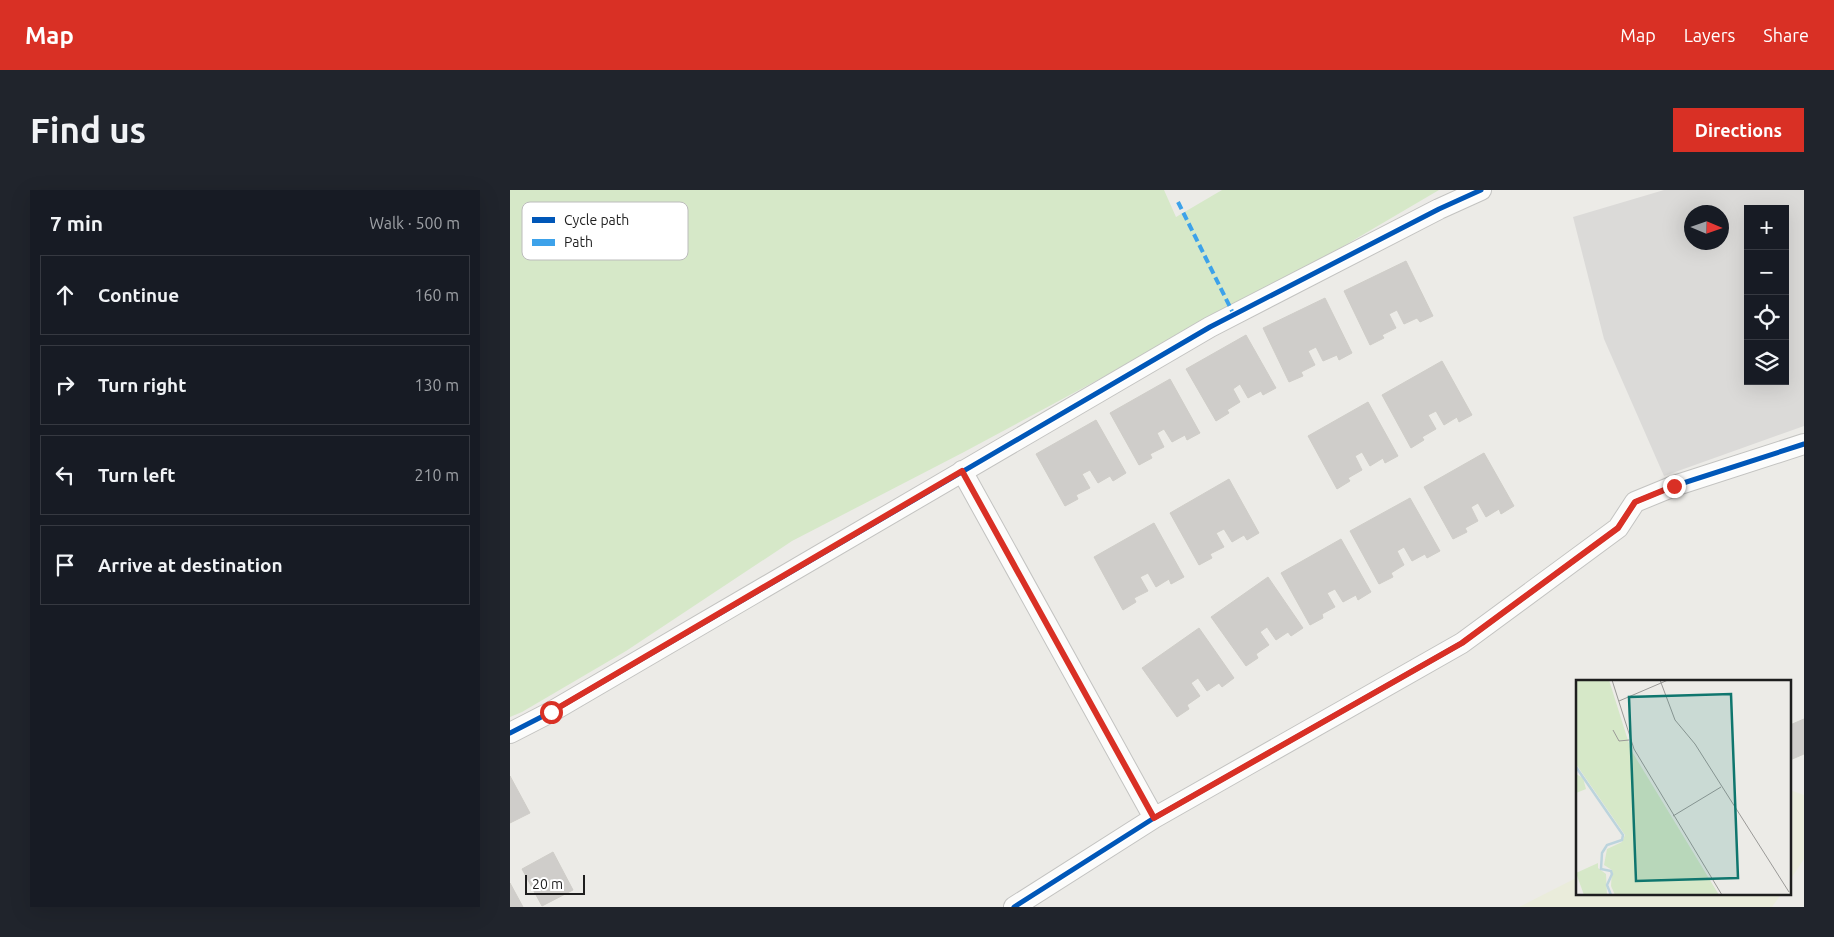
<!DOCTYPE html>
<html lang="en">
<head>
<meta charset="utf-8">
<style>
  body { margin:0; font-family:Ubuntu,sans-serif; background:#20242c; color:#f1f3f6 }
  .controls { position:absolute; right:15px; top:15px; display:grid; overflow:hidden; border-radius:0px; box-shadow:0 5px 20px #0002 }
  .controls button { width:45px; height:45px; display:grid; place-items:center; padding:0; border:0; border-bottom:1px solid #363941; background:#171b24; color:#f1f3f6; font:25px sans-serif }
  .compass { position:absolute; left:1174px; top:15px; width:45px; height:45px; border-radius:50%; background:#171b24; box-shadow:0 5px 20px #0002; rotate:92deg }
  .scale { position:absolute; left:15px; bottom:12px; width:60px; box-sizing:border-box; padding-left:5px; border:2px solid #1e1e1e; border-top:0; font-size:14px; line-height:18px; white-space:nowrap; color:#1e1e1e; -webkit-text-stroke:4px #fff; paint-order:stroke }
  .stop { position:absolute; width:15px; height:15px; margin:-11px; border:4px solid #d93025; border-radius:50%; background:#fff }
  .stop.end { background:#d93025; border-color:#fff; box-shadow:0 1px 5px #0008 }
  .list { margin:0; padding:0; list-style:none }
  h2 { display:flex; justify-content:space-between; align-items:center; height:65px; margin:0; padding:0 20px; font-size:21px }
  h2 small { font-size:16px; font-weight:400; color:#9ea1a6 }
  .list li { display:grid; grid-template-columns:32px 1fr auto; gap:15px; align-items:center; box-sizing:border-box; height:80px; margin:0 10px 10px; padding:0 10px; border:1px solid #363941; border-radius:0px }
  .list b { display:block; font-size:19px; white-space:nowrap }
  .list em { font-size:16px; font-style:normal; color:#9ea1a6 }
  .icon { flex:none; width:28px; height:28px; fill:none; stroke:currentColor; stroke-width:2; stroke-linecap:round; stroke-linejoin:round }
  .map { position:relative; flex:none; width:1294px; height:717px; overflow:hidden; border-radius:0px }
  header { display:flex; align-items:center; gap:30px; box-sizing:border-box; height:70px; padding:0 25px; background:#d93025; color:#fff }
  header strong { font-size:24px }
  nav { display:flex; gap:28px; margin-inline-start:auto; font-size:18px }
  .intro { display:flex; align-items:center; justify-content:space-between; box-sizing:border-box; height:120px; padding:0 30px }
  h1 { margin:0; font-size:35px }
  .button { padding:12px 22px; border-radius:0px; background:#d93025; color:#fff; font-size:18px; font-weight:700 }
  main { display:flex; gap:30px; padding:0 30px }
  aside { flex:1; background:#171b24; border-radius:0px; box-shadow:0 5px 20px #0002 }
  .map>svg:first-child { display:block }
</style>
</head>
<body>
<header>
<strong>Map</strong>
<nav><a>Map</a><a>Layers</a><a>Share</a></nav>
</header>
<div class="intro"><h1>Find us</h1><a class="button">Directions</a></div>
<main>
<aside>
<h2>7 min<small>Walk · 500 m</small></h2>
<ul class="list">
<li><svg class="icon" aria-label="ahead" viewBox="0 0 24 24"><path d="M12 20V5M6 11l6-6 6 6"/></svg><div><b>Continue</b></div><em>160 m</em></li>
<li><svg class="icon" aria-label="right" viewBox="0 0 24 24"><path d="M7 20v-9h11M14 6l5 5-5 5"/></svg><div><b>Turn right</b></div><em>130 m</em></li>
<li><svg class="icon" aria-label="left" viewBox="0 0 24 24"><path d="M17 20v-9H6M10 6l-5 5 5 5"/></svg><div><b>Turn left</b></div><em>210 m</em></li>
<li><svg class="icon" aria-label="arrive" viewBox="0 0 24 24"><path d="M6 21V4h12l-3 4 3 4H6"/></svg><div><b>Arrive at destination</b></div></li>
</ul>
</aside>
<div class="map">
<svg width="1294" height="717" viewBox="0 0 1294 717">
  <rect width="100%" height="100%" fill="#ecebe7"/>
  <path fill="#dbdad8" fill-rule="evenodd" d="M1154,0H1294V236L1154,286L1094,149L1063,27ZM1238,19H1275V191H1238ZM1182,22H1212V52H1182Z"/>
  <path fill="#eaecdb" d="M1280,600L1294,605V669L1280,690Z
    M1068,687V703H1272L1262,717H1009Z"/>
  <path fill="#d6e8c8" d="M0,0H654L666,27L712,0H929L803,74L454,262L282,351L116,461L12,522L0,527Z"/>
  <path fill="#cfcdca" stroke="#cfcdc8" d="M896,71L923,126L910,132L907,128L894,134L887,120L879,124L886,138L872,145L874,148L860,155L834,101Z
    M815,108L842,163L829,170L827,165L813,171L806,157L798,161L805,175L791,182L793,186L779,192L753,138Z
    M736,145L766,198L753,205L751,201L738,208L730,194L723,199L730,212L717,220L719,223L706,231L676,179Z
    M932,171L962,225L949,232L947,227L934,235L926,221L918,225L926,239L912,247L914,250L901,258L872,205Z
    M660,189L690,243L677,250L675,245L662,252L654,239L647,243L654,257L640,264L642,268L629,275L600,223Z
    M858,212L888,266L875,273L873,268L860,276L852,262L845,266L852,280L838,288L840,291L827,299L798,246Z
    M586,230L616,283L603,291L600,286L588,293L580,280L572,284L580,298L566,305L568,309L555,316L526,264Z
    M974,263L1004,316L991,324L989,319L976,327L968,313L961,317L968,331L955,338L957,342L943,349L914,297Z
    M719,289L749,343L737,350L734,345L722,352L714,339L706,343L714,357L700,364L702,368L689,375L660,323Z
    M900,308L930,361L917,368L915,364L902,371L894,357L887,361L894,375L881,383L883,387L869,394L840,341Z
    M644,333L674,387L661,394L659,389L646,397L638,383L630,387L638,401L624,408L626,412L613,420L584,367Z
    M831,349L861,402L848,410L846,405L833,412L825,399L817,403L825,417L812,424L813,428L800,435L771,383Z
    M758,387L793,438L781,446L778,442L766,450L757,437L750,442L759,455L746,464L748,468L736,476L701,427Z
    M689,438L724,488L712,497L709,493L697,501L688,488L681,493L690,506L677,515L679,519L667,527L632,478Z
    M1294,529V564L1280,570V535Z
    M0,586L20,623L0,633Z
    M43,662L63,700L32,716L12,679Z
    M0,693L13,717H0Z"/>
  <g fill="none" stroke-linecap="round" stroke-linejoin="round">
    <defs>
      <path id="minor" d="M452,281L644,628
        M0,543L41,522L700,137L929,19L971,0
        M504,717L644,628L952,453L1108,338L1125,312L1164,296L1294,254"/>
    </defs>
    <use href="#minor" stroke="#c3c3c1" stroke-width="22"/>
    <use href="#minor" stroke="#fcfcfb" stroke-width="20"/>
    <path stroke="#3da2ea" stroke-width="4" stroke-dasharray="8 4" stroke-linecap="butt" d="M668,12L724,125"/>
    <defs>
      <path id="cycleway" d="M0,543L41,522L700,137L929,19L971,0
        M504,717L644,628L952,453L1108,338L1125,312L1164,296L1294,254"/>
    </defs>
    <use href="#cycleway" stroke="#fff" stroke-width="8"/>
    <use href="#cycleway" stroke="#0057b8" stroke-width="5"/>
  </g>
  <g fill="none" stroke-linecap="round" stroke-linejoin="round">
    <path stroke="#d93025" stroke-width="6" d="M41,522L452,281L644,628L952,453L1108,338L1125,312L1164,296"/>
  </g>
  <g transform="translate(1066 490)">
    <rect width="215" height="215" fill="#ecebe7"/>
    <path d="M33,0L55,70L143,215H39L35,206L36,190L28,185L31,169L46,162L49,155L0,84V1ZM0,94L7,98L10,109L0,113ZM22,183V188L30,194L31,215H8L0,193Z" fill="#d6e8c8"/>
    <path fill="none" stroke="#bcd4dd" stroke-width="2.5" d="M0,87L47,155L46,160L31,165L26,173L25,189L35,191L36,194L31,205L35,215"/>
    <path fill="none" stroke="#9a9997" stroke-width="1" d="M36,0L58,69L146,215M84,0L99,40L119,64L213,212M43,21L92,0M37,50L43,61L53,60M97,136L145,107"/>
    <path fill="#0f766e" fill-opacity="0.15" stroke="#0f766e" stroke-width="2.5" d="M155,14L162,198L60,201L53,17Z"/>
    <rect width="215" height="215" fill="none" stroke="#1e1e1e" stroke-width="2.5"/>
  </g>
  <rect x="12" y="12" width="166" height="58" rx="8" fill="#fff" stroke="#bcbcbc" stroke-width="1"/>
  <rect x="22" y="27" width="23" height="6" fill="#0057b8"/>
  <rect x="22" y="49" width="23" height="7" fill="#3da2ea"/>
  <g font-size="14" fill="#1e1e1e">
    <text x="54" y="35">Cycle path</text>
    <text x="54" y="57">Path</text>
  </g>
</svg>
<div class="controls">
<button>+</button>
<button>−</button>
<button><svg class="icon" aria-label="locate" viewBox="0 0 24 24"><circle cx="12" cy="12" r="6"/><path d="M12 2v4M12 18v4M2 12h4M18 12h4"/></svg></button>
<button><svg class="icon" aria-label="layers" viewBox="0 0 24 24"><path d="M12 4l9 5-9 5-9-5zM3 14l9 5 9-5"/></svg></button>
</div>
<svg class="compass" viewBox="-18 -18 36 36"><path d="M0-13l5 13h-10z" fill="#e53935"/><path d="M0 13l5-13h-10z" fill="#9ea1a6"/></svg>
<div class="scale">20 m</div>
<div class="stop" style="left:41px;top:522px"></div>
<div class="stop end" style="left:1164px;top:296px"></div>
</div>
</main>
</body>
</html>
